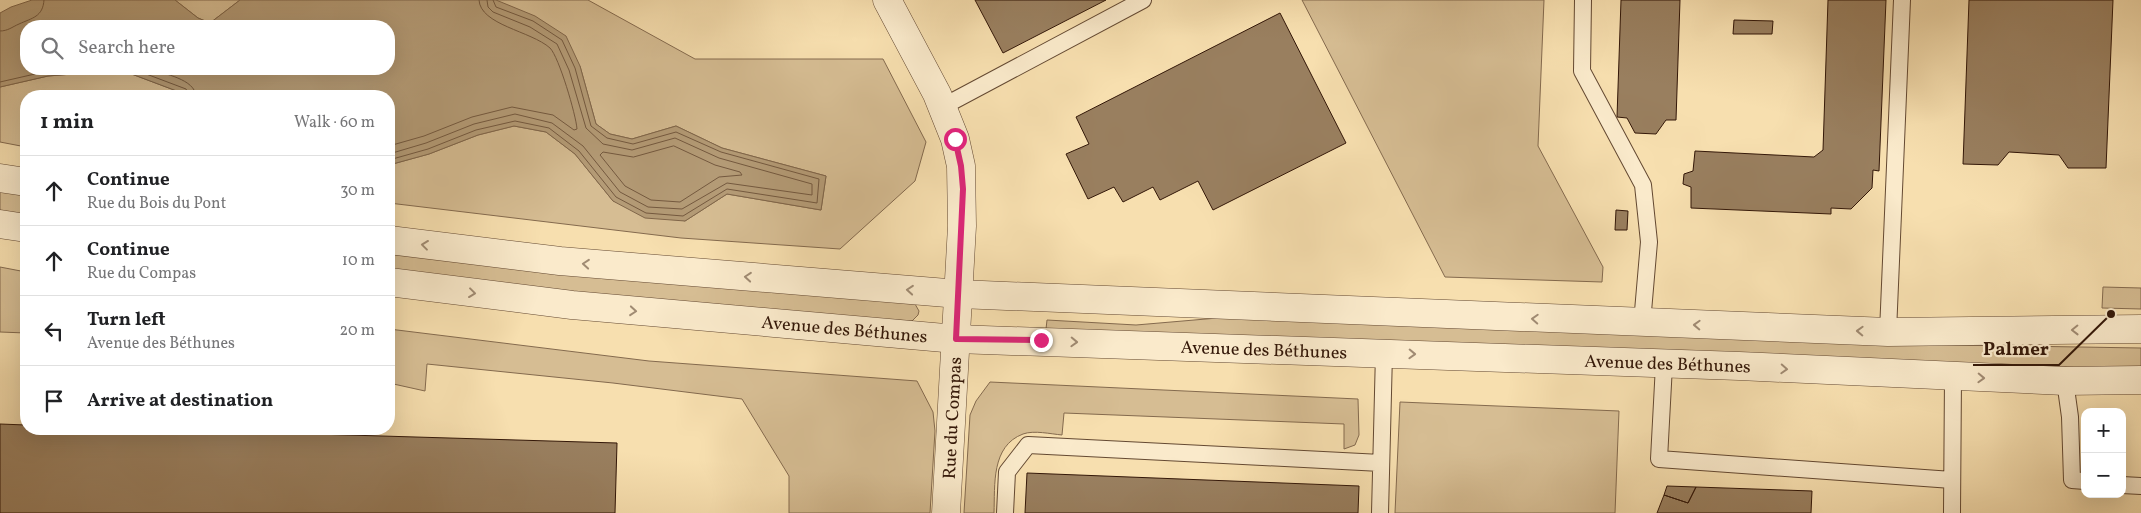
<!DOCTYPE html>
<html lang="en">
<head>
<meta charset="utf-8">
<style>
  body { margin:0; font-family:Vollkorn,serif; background:#f6f6f6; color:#202124 }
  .controls { position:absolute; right:15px; bottom:15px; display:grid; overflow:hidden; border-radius:10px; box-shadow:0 5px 20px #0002 }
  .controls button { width:45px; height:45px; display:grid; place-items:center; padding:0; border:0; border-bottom:1px solid #e0e0e0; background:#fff; color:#202124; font:25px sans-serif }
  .stop { position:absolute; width:15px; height:15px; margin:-11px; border:4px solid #db2777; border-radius:50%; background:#fff }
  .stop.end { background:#db2777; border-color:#fff; box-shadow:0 1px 5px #0008 }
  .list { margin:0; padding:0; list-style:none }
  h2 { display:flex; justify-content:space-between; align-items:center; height:65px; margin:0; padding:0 20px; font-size:21px }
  h2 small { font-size:16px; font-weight:400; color:#757577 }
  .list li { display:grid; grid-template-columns:32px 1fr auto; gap:15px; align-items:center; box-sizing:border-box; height:70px; padding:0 20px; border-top:1px solid #e0e0e0 }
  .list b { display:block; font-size:19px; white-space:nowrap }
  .list p { margin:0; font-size:16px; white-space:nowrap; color:#757577 }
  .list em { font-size:16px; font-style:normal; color:#757577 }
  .icon { flex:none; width:28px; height:28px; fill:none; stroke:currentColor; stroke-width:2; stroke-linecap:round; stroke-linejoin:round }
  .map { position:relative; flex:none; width:2141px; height:513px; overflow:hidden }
  .search { position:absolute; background:#fff; box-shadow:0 5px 20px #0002; left:20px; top:20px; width:375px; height:55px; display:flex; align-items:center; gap:12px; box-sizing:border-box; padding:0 18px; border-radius:20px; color:#757577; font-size:19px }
  .panel { position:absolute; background:#fff; box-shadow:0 5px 20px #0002; left:20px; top:90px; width:375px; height:345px; border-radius:20px }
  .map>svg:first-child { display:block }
</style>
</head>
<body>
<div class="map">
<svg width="2141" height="513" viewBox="0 0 2141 513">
  <rect width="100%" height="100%" fill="#f7dfaf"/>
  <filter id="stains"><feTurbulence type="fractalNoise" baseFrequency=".004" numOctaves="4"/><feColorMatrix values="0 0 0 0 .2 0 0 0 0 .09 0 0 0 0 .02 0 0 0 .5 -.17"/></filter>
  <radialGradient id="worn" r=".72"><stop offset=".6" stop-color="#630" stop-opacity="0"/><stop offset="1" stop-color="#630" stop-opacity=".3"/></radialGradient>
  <path fill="#d6bd93" stroke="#846a4e" d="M175,0H240L210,23L198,18Z
    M496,0H588L695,59H883L926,142L915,181L840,249L681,238L389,203V165L429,154L478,135L514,126L546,132L575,154L613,201L685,221L727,194L821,210L826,176L722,148L676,126L632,139L610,134L596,124L580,66Z
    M1302,0H1544L1538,146L1603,267L1602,282L1445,277Z
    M121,70L190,96H26V147L0,142V87L48,76Z
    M0,190L26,194V215L0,211Z
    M389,250L915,304L919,311L918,315L912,321L767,313L389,271Z
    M0,267L26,272V333L0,332Z
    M2103,287L2141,288V309L2102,308Z
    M1241,316L1956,345L2141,348V370L1046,329L1047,320L1136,325Z
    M389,329L649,361L917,381L933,412L935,431L930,513H789V476L742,399L613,383L427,364L425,391L389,383Z
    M990,382L1358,399L1359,435L1355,445L1344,449V424L1064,413L1062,435C1051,434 1034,430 1023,434C991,446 995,485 994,513H964L970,415L976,401Z
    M1400,402L1619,411L1615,513H1395Z"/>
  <path fill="#b49b76" stroke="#80664a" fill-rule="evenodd" d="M32,0H175L198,18L210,23L240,0H496L535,16L566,36L580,66L596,124L610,134L632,139L676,126L722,148L826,176L821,210L727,194L685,221L645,218L613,201L575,154L546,132L514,126L478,135L429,154L389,165V96H190L121,70L48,76L0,87V13L11,7ZM26,26H389V69H26Z"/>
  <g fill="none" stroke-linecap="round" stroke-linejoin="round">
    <path stroke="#74593f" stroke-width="1" d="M0,31C8,31 12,27 19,24C32,18 43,17 44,0
      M133,69L186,89L190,96
      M150,69C164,74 195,79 196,96
      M0,82L48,71L76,69
      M389,146L424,136L472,117L512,107L553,115L574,130L577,129C576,115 559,57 550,48C531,31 480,25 479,0
      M674,146L715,165L740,172L742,175L719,177L680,202L651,200L625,186L600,155L603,152L633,157Z
      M389,154L426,143L474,124L515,114L552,123L583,146L620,192L648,207L682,209L727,183L812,195V184L719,158L675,138L632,150L603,144L586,128L569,70L557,44L530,27L493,12L488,7L487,0
      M389,160L428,149L476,130L515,121L549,128L579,151L616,197L646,213L683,216L727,189L817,203L819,179L721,152L676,132L633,144L607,138L591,126L575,68L562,40L533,21L496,7L493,0"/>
  </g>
  <path fill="#997f5f" stroke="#331708" d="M975,0H1106L1003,53Z
    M1621,0H1680L1676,120H1666L1656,134L1635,133L1627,118L1617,117Z
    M1828,0H1886L1879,171L1873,170L1872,188L1851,209L1831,208V214L1691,208V187L1683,184L1684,174L1693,171L1695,151L1814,157L1823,150Z
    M1969,0H2113L2106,168H2068L2059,155L2009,152L1998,165L1963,164Z
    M1280,13L1346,143L1213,210L1198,181L1160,200L1153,187L1123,202L1114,187L1088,199L1066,154L1089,144L1076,117Z
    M1734,20L1773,21L1772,34H1733Z
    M1616,210L1628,211L1627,230H1615Z
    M0,424L26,425V429H146L617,443L615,513H0Z
    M1027,473L1359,486L1358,513H1025Z
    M1667,486L1696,487L1688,503L1664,495Z
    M1696,487L1812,491L1811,513H1657L1664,495L1688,503Z"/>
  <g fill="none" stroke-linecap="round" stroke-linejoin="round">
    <defs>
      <path id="service" d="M1583,0L1582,71L1643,185L1649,242L1642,323
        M942,107L1143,0
        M1888,332L1902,0
        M1664,365L1659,459L1952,480
        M2065,381L2070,417L2072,480L2085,481
        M2122,485L2141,486
        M1005,513L1007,472L1028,445L1381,463
        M1380,513L1384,353
        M1952,513L1953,377"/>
      <g id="minor">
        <path d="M887,0L937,94L955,139L961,166L962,226L946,513"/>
        <path d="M0,178L26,182"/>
        <path d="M0,224L26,228"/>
        <path d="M389,240L560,261L959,294L1888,332L2141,329"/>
        <path id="s1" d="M389,282L572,305L956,339L1739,366L2065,381L2141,380"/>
      </g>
    </defs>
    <use href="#service" stroke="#644932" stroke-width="18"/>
    <use href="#minor" stroke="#644932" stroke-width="29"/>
    <use href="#service" stroke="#faeacb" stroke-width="16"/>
    <use href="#minor" stroke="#faeacb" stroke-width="28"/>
  </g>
  <defs><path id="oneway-chevron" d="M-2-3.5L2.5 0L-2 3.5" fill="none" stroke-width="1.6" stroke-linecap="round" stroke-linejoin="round" transform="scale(1.25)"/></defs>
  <g stroke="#a08b73">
    <use href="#oneway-chevron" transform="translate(425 245) rotate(-173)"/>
    <use href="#oneway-chevron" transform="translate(586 264) rotate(-175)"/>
    <use href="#oneway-chevron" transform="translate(748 277) rotate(-175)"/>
    <use href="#oneway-chevron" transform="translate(910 290) rotate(-175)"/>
    <use href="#oneway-chevron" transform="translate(472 293) rotate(7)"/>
    <use href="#oneway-chevron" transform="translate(633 311) rotate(5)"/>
    <use href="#oneway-chevron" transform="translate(1535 319) rotate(-177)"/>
    <use href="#oneway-chevron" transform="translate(1697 325) rotate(-178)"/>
    <use href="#oneway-chevron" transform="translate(2075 330) rotate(179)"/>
    <use href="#oneway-chevron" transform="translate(1860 331) rotate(-178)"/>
    <use href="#oneway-chevron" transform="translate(1074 342) rotate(2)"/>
    <use href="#oneway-chevron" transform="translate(1412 354) rotate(2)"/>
    <use href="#oneway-chevron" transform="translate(1784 369) rotate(3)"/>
    <use href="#oneway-chevron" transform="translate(1981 378) rotate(2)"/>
  </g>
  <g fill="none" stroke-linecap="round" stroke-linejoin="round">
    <path stroke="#db2777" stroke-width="6" d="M955,139L961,166L963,189L956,339L1041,340"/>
  </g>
  <g text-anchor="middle" stroke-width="4.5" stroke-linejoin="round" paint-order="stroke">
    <g font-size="18" fill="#331708" stroke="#faeacb">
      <text dy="6" stroke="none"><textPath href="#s1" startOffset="458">Avenue des Béthunes</textPath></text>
      <text dy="6" stroke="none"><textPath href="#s1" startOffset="878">Avenue des Béthunes</textPath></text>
      <text dy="6" stroke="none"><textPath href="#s1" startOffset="1282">Avenue des Béthunes</textPath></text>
      <text transform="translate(952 418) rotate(-87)" y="6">Rue du Compas</text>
    </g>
  </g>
  <path fill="none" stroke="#331708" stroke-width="2" d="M2111 314L2059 365H1973"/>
  <circle fill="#331708" stroke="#faeacb" stroke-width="2" cx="2111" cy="314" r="5"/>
  <g font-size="19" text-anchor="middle" font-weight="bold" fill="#331708" stroke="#faeacb" stroke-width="4.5" stroke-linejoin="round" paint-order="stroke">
    <text x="2016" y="355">Palmer</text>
  </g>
  <rect width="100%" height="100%" filter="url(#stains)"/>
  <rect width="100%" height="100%" fill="url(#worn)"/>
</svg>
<div class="controls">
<button>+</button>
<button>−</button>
</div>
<div class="stop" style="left:955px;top:139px"></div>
<div class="stop end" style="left:1041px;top:340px"></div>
<div class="search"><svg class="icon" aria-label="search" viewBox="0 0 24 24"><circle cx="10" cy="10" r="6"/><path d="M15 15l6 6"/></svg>Search here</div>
<section class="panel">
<h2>1 min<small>Walk · 60 m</small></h2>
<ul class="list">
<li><svg class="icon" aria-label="ahead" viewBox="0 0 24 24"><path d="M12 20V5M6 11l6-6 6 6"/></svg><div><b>Continue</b><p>Rue du Bois du Pont</p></div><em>30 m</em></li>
<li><svg class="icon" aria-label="ahead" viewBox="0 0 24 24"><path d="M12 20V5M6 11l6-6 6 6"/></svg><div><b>Continue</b><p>Rue du Compas</p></div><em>10 m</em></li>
<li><svg class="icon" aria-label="left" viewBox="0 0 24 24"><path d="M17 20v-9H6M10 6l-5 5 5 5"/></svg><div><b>Turn left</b><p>Avenue des Béthunes</p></div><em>20 m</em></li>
<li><svg class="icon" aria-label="arrive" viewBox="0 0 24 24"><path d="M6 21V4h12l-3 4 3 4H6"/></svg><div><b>Arrive at destination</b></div></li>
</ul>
</section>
</div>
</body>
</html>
